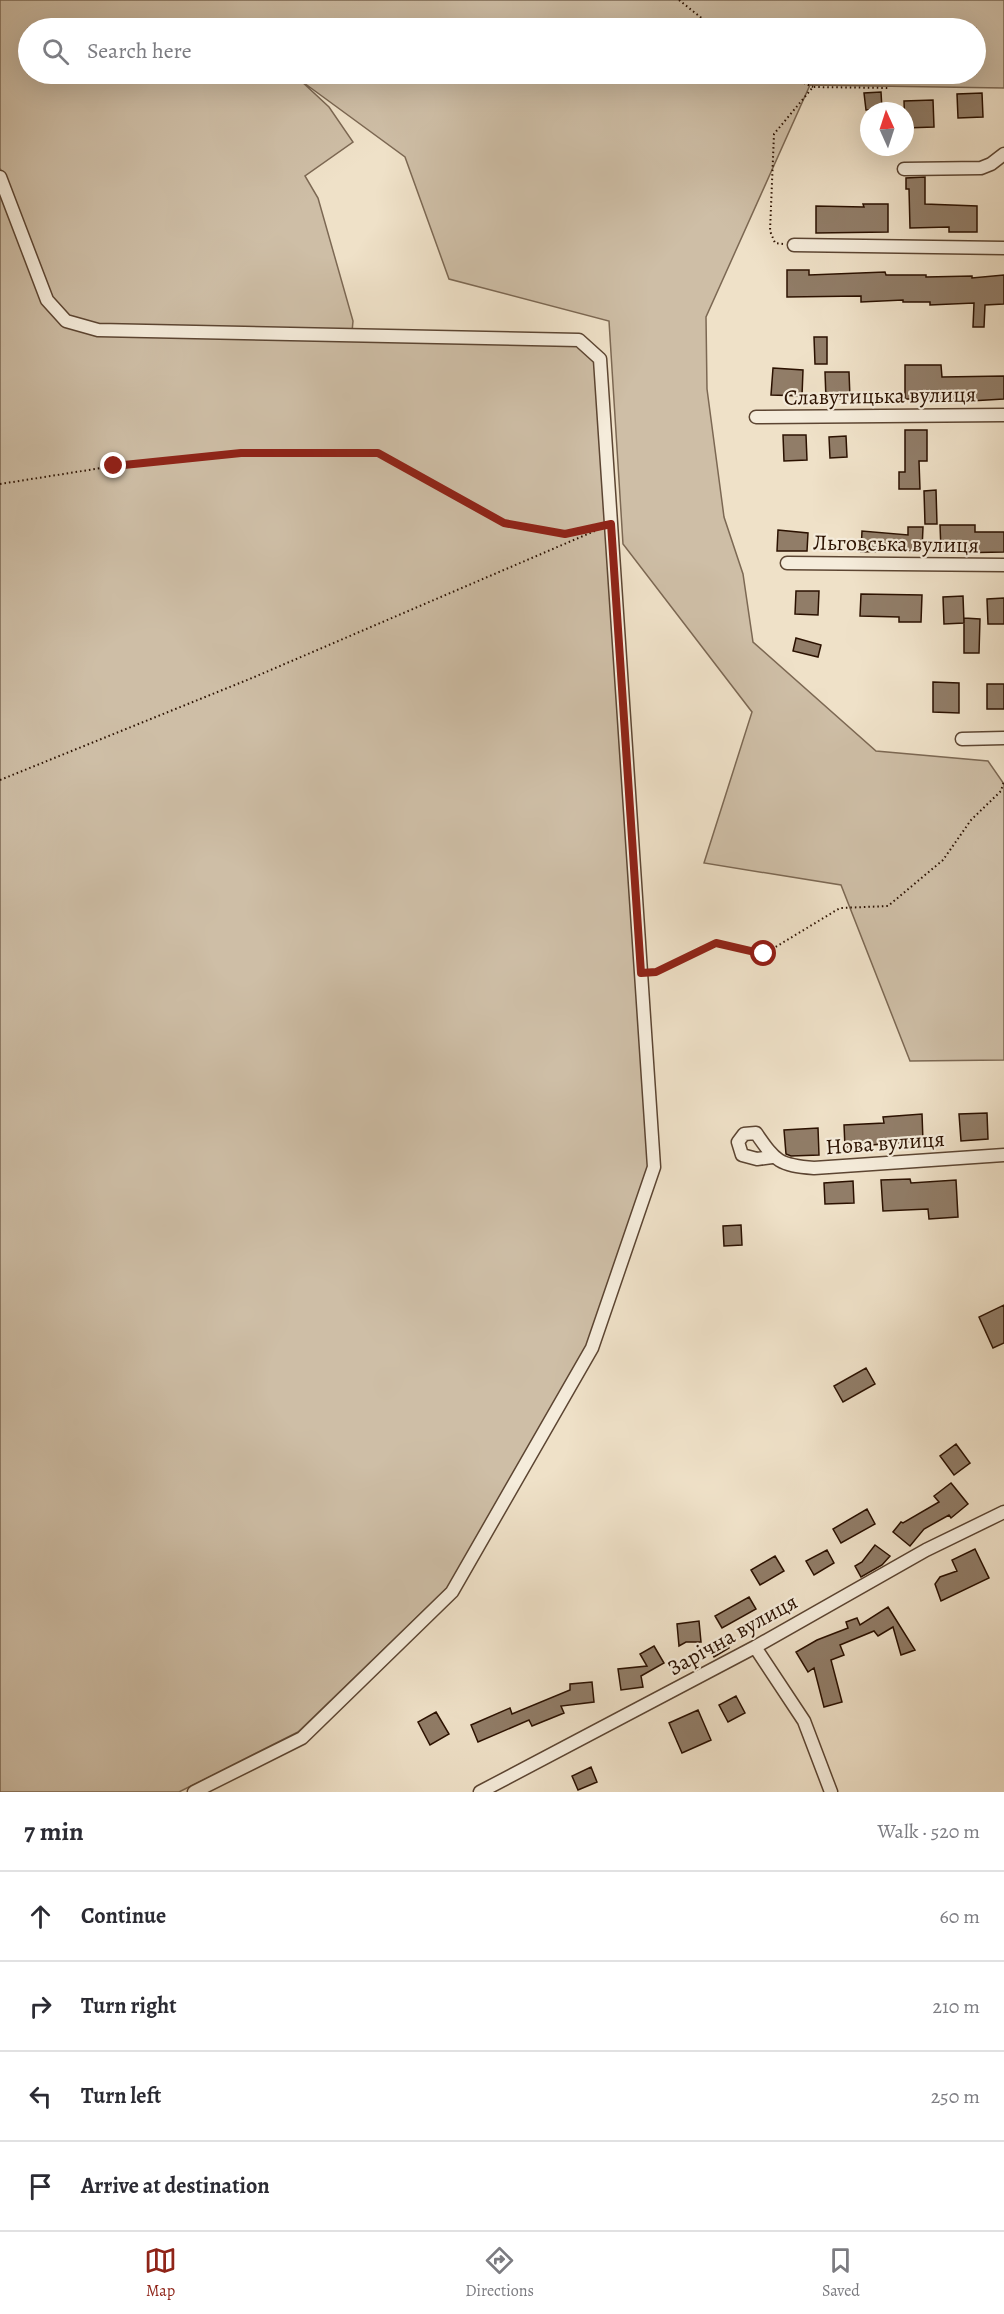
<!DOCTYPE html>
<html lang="en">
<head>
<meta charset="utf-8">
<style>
  body { margin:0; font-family:Alegreya,serif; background:#f7f7f7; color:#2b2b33 }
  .compass { position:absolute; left:860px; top:102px; width:54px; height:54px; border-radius:50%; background:#fff; box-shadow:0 6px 24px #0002; rotate:357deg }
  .stop { position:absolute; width:18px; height:18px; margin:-14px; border:4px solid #8f2418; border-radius:50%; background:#fff }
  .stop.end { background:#8f2418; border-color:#fff; box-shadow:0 2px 6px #0008 }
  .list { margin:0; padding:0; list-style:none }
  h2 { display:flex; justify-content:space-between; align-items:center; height:78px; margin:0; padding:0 24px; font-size:26px }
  h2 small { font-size:20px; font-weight:400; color:#7c7c81 }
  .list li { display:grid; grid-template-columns:39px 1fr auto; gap:18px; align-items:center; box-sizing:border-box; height:90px; padding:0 24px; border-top:2px solid #e1e1e2 }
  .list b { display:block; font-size:22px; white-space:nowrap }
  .list em { font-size:20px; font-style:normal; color:#7c7c81 }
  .icon { flex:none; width:33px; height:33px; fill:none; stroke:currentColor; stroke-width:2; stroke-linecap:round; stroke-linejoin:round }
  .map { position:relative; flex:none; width:1004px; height:1792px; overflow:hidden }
  .search { position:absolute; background:#fff; box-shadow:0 6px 24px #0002; left:18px; right:18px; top:18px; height:66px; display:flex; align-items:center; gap:15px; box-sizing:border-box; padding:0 21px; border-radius:33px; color:#7c7c81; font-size:22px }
  .sheet { height:438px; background:#fff }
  nav { display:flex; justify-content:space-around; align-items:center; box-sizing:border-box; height:84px; border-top:2px solid #e1e1e2; background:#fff; font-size:16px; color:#7c7c81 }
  nav a { display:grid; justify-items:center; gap:3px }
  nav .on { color:#8f2418 }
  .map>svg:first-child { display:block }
</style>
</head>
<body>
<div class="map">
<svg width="1004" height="1792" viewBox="0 0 1004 1792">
  <rect width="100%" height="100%" fill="#efe1c8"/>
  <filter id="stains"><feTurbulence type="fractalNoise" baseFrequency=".00333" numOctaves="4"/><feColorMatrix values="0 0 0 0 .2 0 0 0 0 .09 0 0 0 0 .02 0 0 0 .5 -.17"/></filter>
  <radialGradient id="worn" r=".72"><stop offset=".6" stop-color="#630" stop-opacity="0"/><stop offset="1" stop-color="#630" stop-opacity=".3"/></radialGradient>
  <path fill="#cebea6" stroke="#7c6853" stroke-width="1.5" fill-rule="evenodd" d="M0,0H1004V88L810,85L706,317L707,389L724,517L743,574L753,642L876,751L988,761L1004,784V1060L910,1061L841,885L704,863L752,712L623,544L609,321L449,279L405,157L300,80L329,107L353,142L305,176L318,198L353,321L352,332L96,327L67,318L50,299L0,168ZM28,28H976V74H28Z
    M0,183L45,302L65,324L576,343L594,359L648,1166L587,1345L448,1587L298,1732L179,1792H0Z"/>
  <path fill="#917d68" stroke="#2b1100" stroke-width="1.5" d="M881,92L882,109L866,110L864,93Z
    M982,93L983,117L958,118L957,94Z
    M933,100L934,127L905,128L904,101Z
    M925,177V204L977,206V232H949V227L910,228L909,189H906V178Z
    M863,204H888V232L816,233V206L864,207Z
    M787,270H809V275L885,272L886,275H926V277L972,276V278L1004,275V304L985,305L984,327H973L974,303L930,305V302H903V300L861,302V296L787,297Z
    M814,337H827V364H815Z
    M905,365H941L942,377L1004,376V399L954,402V399H905Z
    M773,368L803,370L802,396L771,395Z
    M825,372H849L850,398L826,399Z
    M905,430H927V461H919L920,489H899V472H905Z
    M783,435H806L807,460L784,461Z
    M846,436L847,457L830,458L829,437Z
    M936,490L937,524H925L924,491Z
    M940,525H975V532H1004V552L954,553V550H941Z
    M908,527H923L922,550L861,552L862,531L908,535Z
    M778,530L808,533L807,551H777Z
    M796,591H819L818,615L795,614Z
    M861,594L922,595L921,622H899V617L860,616Z
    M963,596L964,623L944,624L943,597Z
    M1004,598V624H988L987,599Z
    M964,618L980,619L979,653H964Z
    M796,638L821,645L818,657L793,651Z
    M933,682L959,683V713L933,712Z
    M987,684H1004V709H987Z
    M987,1113L988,1139L961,1141L959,1114Z
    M922,1114L923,1141L845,1147L844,1125L884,1123L883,1117Z
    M818,1128L819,1155L791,1156L786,1154L784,1130Z
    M910,1179L911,1183L956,1180L958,1217L929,1219L928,1209L883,1211L881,1180Z
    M853,1181L854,1203L825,1204L824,1183Z
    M741,1225L742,1245L724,1246L723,1226Z
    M1004,1305V1343L993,1348L979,1317Z
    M866,1368L875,1384L843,1402L834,1386Z
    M956,1444L970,1463L954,1475L940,1456Z
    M951,1483L968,1504L951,1518L949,1515L924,1529L910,1546L893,1532L901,1522L903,1523L939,1502L934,1496Z
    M867,1509L875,1524L841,1543L833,1529Z
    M875,1545L890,1556L882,1565L861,1577L855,1566L862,1562Z
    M975,1549L989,1578L941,1601L935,1584L940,1577L957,1571L952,1560Z
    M827,1550L834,1563L814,1575L806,1561Z
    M775,1556L784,1571L760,1585L751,1570Z
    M749,1597L756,1609L722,1628L715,1616Z
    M888,1607L915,1650L901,1655L893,1627L878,1636L874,1631L840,1645L844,1655L831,1660L842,1702L824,1707L814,1668L808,1672L796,1652L817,1640L848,1628L846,1622L857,1618L860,1625Z
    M699,1621L701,1642H686L679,1646L677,1624Z
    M724,1639L729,1648L714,1657L709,1648Z
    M654,1646L664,1663L641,1676L643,1687L621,1690L618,1669L647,1666L640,1654Z
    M592,1682L594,1702L561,1706L564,1713L532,1726L529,1720L478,1742L471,1725L510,1708L512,1714L570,1690V1684Z
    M736,1696L745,1713L728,1722L719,1705Z
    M698,1710L711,1740L682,1753L669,1723Z
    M436,1712L449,1734L430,1745L418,1722Z
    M591,1767L597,1782L578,1790L572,1776Z"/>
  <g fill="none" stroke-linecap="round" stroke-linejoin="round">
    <defs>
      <path id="street" d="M904,169L981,168L991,164L1004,154
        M0,177L47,300L66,321L98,330L579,340L600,359L654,1167L592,1348L452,1592L302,1738L194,1792
        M794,245L1004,248
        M756,417L1004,415
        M787,563L1004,565
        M962,739L1004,738
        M772,1157L757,1159L742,1155L738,1142L744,1134L756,1133C776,1162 779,1165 814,1168L1004,1155
        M755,1647L804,1721L831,1792
        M480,1792L755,1647L926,1550L1004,1512"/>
    </defs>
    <use href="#street" stroke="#5c4532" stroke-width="15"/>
    <path stroke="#2b1100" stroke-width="2" stroke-dasharray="1.5 3" stroke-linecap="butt" d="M679,0L714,28
      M783,74L813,87
      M783,244L775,243L770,231L774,134L813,87L890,88
      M0,484L114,466L241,453L378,452L504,523L565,534L599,527
      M0,780L252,678L597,530
      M655,972L716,943L764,954L840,908L888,906L943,860L971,820L1001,791L1004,781"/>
    <use href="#street" stroke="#f5ecdb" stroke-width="12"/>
  </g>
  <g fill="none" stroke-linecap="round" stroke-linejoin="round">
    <path stroke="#8f2418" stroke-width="8" d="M114,466L241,453H378L504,523L565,534L611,524L641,973L656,972L716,943L764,954"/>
  </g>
  <g text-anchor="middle" stroke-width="4.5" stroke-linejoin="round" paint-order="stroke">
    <g font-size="22" fill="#2b1100" stroke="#f5ecdb">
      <text transform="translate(880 395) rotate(-1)" y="8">Славутицька вулиця</text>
      <text transform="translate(896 543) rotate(1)" y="8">Льговська вулиця</text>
      <text transform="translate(885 1142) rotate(-4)" y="8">Нова вулиця</text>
      <text transform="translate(732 1634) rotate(-29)" y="8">Зарічна вулиця</text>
    </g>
  </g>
  <rect width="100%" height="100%" filter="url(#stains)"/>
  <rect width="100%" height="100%" fill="url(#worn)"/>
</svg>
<svg class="compass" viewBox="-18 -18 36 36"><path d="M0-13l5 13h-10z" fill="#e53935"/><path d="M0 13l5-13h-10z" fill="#7c7c81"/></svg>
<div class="stop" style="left:764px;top:954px"></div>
<div class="stop end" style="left:114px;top:466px"></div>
<div class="search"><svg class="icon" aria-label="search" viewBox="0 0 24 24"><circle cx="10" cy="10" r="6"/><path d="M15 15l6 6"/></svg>Search here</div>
</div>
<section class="sheet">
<h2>7 min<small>Walk · 520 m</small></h2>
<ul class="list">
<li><svg class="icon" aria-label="ahead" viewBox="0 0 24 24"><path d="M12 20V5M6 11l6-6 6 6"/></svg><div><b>Continue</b></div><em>60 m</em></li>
<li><svg class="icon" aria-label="right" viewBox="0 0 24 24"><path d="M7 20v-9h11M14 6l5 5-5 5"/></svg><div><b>Turn right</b></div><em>210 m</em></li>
<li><svg class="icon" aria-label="left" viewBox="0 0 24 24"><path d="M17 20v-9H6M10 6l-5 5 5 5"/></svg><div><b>Turn left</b></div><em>250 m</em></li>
<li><svg class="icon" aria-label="arrive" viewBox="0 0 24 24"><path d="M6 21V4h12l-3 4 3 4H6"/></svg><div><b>Arrive at destination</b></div></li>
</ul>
</section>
<nav>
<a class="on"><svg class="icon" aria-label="map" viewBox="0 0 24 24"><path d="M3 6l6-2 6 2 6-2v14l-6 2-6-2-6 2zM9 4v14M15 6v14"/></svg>Map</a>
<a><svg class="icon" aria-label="directions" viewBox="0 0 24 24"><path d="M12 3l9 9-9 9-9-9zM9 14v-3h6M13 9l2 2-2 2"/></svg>Directions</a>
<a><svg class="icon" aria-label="saved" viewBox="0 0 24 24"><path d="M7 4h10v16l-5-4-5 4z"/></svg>Saved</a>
</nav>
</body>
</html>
